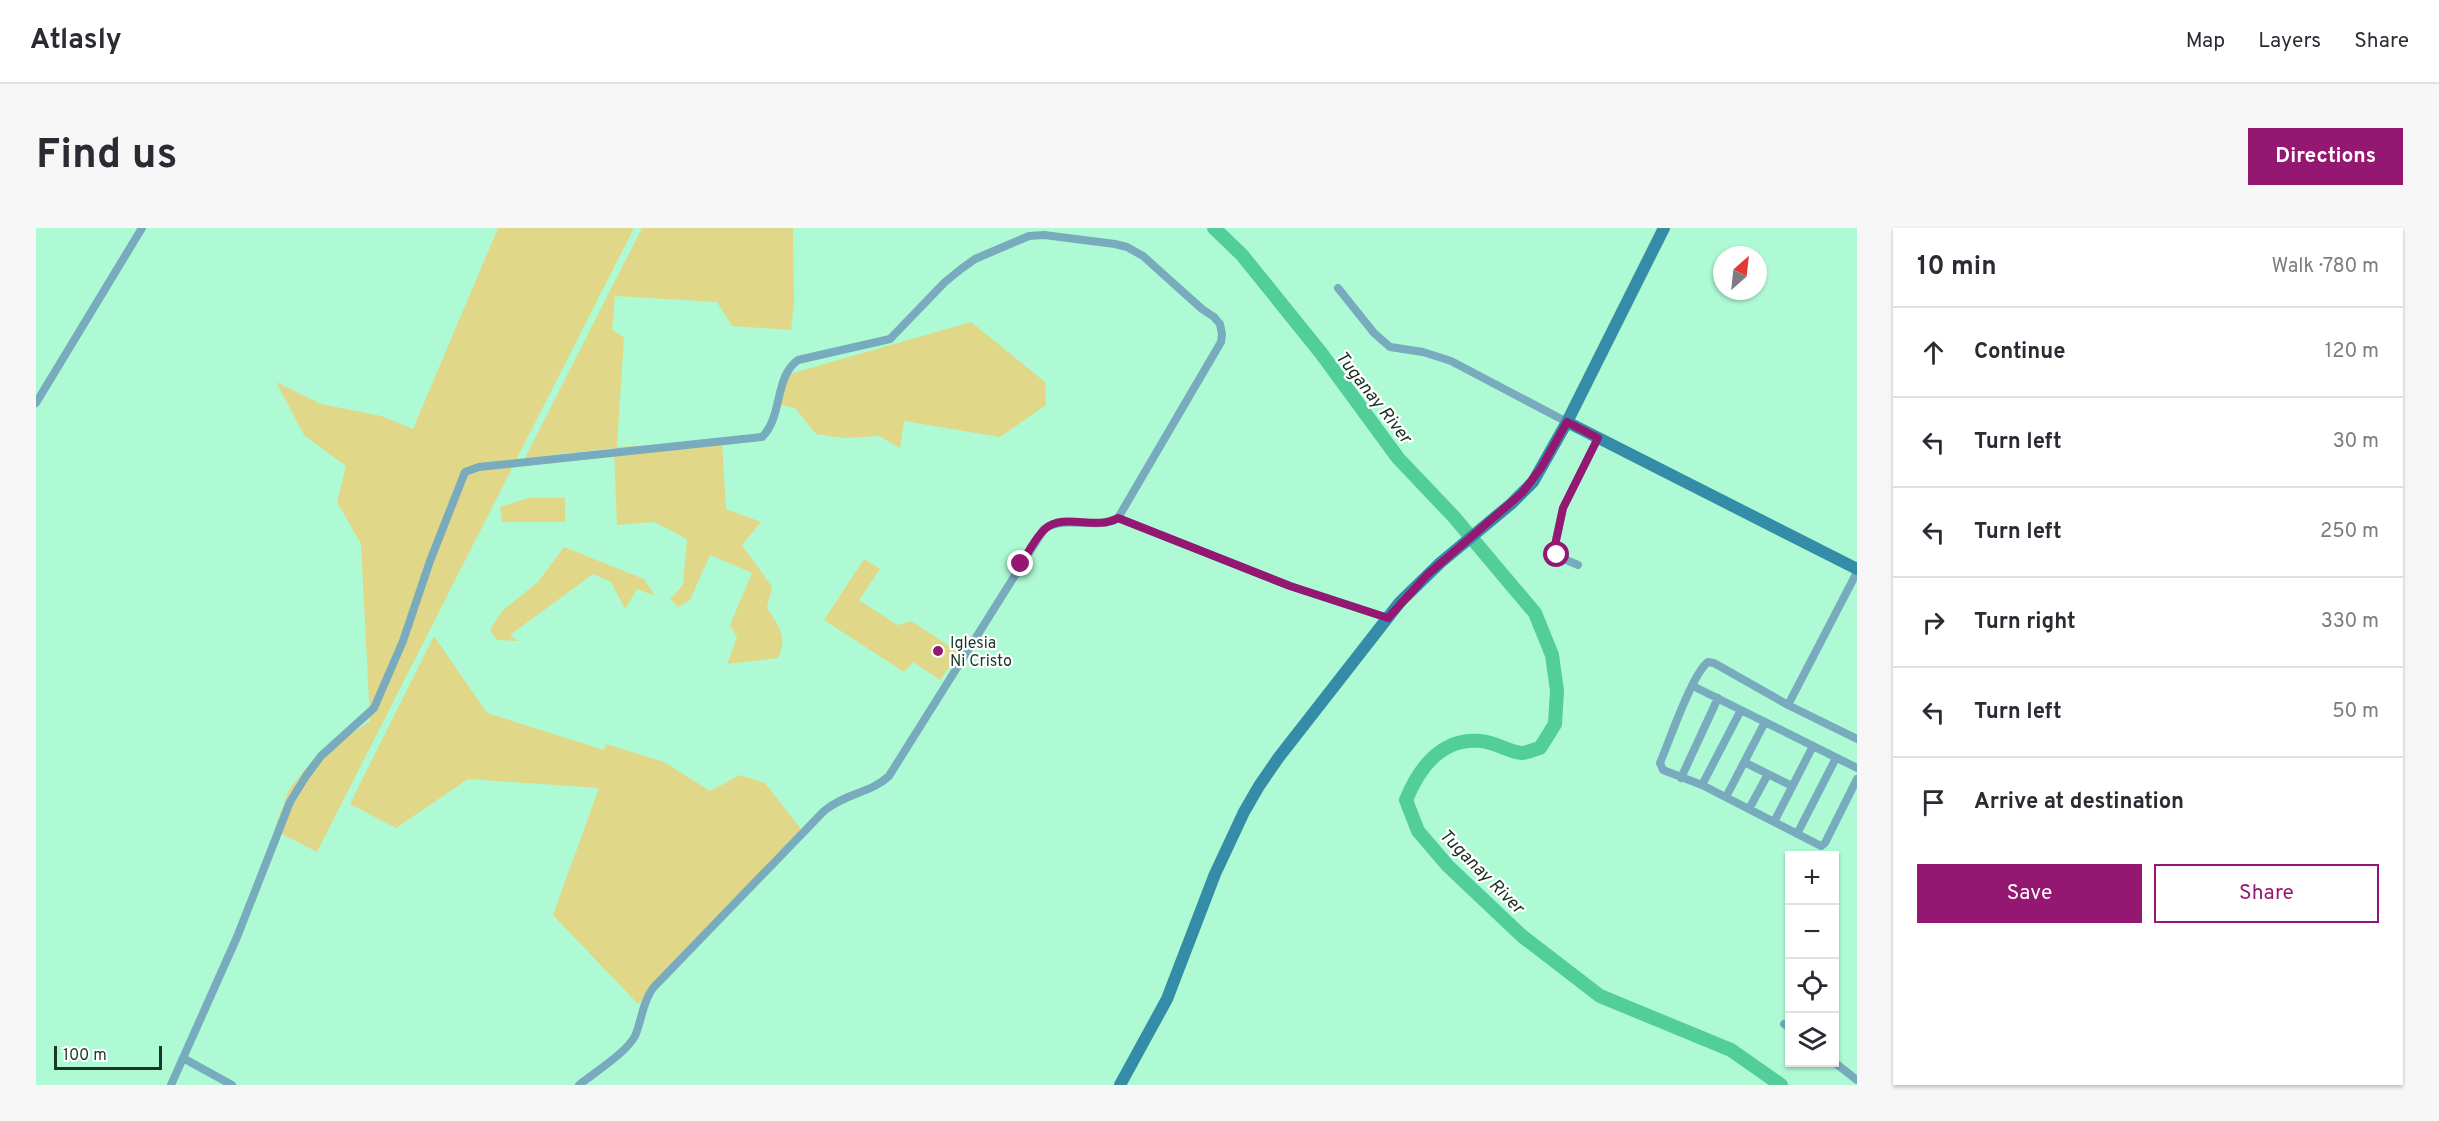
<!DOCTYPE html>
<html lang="en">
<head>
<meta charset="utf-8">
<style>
  body { margin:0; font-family:Overpass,sans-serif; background:#f7f7f7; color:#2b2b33 }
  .controls { position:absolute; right:18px; bottom:18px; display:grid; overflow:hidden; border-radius:0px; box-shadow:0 2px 4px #0004 }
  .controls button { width:54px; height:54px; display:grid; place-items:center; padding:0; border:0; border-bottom:2px solid #e1e1e2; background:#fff; color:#2b2b33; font:30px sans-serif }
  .compass { position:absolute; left:1677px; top:18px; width:54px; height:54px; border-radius:50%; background:#fff; box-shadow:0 2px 4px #0004; rotate:27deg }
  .scale { position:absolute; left:18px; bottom:15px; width:108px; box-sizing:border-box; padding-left:6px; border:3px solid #19382a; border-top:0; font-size:16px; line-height:21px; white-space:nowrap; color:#19382a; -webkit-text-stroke:4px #fff; paint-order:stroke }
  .stop { position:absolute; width:18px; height:18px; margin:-14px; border:4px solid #941771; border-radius:50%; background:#fff }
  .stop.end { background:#941771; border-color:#fff; box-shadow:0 2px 6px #0008 }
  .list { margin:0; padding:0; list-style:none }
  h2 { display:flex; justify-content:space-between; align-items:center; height:78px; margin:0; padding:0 24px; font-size:26px }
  h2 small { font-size:20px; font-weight:400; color:#7c7c81 }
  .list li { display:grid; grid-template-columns:39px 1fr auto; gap:18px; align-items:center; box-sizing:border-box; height:90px; padding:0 24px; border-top:2px solid #e1e1e2 }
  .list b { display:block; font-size:22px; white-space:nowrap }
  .list em { font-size:20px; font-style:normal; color:#7c7c81 }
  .actions { display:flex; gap:12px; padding:18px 24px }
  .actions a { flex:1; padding:14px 0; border:2px solid #941771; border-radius:0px; text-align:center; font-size:21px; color:#941771 }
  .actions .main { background:#941771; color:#fff }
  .icon { flex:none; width:33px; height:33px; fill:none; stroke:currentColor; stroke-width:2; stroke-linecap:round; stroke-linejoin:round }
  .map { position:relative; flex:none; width:1821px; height:857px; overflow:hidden; border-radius:0px }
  header { display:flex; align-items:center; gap:36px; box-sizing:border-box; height:84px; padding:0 30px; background:#fff; border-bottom:2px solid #e1e1e2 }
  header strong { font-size:28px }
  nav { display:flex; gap:33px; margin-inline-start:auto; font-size:21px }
  .intro { display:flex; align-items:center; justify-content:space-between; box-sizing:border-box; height:144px; padding:0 36px }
  h1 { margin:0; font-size:42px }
  .button { padding:15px 27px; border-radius:0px; background:#941771; color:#fff; font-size:21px; font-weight:700 }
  main { display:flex; gap:36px; padding:0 36px }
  aside { flex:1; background:#fff; border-radius:0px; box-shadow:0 2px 4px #0004 }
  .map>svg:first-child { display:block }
</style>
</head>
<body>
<header>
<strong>Atlasly</strong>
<nav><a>Map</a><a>Layers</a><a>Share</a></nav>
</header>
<div class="intro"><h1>Find us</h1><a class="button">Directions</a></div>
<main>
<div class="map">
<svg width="1821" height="857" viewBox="0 0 1821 857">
  <rect width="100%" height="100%" fill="#aefad4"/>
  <path fill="#e0d789" d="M462,0H598L281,624L238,602L253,562L274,535L334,493L325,316L301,274L310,238L268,207L240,154L285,176L345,188L377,201Z
    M606,0H757L758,75L755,102L696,98L681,74L579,68L576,102L588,109L581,219L686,214L690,281L725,294L706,317L736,359L731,380C743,398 752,409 742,430L691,436L701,409L694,397L716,345L674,327L654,372L642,379L634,371L647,357L651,311L618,294L581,297L578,220L489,230Z
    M935,94L1009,154L1010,177L964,209L868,193L864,220L843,208L808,210L780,206L759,180L745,177L750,147Z
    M492,270H529V294H466L464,279Z
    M528,319L608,351L619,368L601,361L589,381L575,354L557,346L474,407L482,413L461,412L454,402L466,383L502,354Z
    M828,331L844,341L823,372L861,397L875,393L924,425L904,452L877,434L868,444L788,392Z
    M398,408L451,485L568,522L570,516L628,534L674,563L704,547L729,555L765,601L602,776L517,687L563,560L432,551L360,600L314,576Z"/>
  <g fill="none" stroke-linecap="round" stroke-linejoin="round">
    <path stroke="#52ce9a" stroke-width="14" d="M1178,0L1206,27L1285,125L1362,230L1418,289L1499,385L1516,427L1521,463L1519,496L1504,520C1499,521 1491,525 1486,525C1473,524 1459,514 1445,513C1406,509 1383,540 1370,572L1382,603L1412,638L1486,708L1564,768L1695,822L1745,857"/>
    <path stroke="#77abbd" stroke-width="8" d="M1302,60L1338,105L1354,119L1387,124L1415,133L1531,194
      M0,175L106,0
      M1082,290L1254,358L1352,390
      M1542,337L1521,328L1518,322L1527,280L1562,210
      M1657,458L1821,540
      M1752,477L1821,344
      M1821,511L1752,477L1678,435L1672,434C1656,446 1633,514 1624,535L1627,542L1666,557L1785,618L1789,615L1821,551
      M1708,534L1756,558
      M1645,550L1682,470
      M1666,557L1705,482
      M1690,569L1729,494
      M1713,581L1732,546
      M1738,594L1777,518
      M1761,606L1800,530
      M1748,796L1754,800
      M147,830L196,857
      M1798,834L1821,852
      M135,857L201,709L254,574L270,548L285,528L338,480L367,413L394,333L429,244L443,239L726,209C747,189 738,149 762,132L854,111L909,54L925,41L939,31L993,8L1008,7L1079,16L1091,19L1107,28L1166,81L1178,89L1184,96L1186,106L1185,114L1082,290C1060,303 1030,286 1008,301L853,548C835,565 810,565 788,583L617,760C606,775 606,792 599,808C590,825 559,844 543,857"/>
    <path stroke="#358ca8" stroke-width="12" d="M1531,194L1821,341
      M1084,857L1131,771L1179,646L1208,584L1223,558L1243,529L1364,374L1404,335L1475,276L1497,254L1531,194L1628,0"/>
  </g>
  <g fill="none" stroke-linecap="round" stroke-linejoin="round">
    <path stroke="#941771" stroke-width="8" d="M985,336C992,325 999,310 1009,301C1028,284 1060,303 1082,290L1254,358L1352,390L1391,347L1486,265L1505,240L1531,194L1562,210L1527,280L1518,322L1521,327"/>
  </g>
  <circle fill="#941771" stroke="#fff" stroke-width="2" cx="902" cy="423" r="6"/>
  <g text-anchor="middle" stroke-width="4.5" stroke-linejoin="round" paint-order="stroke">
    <g font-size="16" fill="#19382a" stroke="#fff" text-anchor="start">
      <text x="914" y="420">Iglesia<tspan x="914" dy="18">Ni Cristo</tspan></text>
    </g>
    <g font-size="18" font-style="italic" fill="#192e24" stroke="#fff">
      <text transform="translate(1338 169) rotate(52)" y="6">Tuganay River</text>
      <text transform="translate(1446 643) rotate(45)" y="6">Tuganay River</text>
    </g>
  </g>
</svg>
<div class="controls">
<button>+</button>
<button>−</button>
<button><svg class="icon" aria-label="locate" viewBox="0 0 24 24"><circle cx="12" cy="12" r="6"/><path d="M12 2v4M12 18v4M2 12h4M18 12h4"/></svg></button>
<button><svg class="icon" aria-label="layers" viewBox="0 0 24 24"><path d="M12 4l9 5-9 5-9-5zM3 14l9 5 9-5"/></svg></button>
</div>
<svg class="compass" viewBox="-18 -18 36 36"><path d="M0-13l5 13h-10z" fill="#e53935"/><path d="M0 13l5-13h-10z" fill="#7c7c81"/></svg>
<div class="scale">100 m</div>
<div class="stop" style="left:1521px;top:327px"></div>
<div class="stop end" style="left:985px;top:336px"></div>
</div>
<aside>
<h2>10 min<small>Walk · 780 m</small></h2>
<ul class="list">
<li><svg class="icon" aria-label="ahead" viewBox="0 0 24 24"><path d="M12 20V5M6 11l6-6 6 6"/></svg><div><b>Continue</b></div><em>120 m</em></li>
<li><svg class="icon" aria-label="left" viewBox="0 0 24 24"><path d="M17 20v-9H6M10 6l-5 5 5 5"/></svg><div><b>Turn left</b></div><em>30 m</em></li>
<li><svg class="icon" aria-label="left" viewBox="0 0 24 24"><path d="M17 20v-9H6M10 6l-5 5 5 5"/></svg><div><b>Turn left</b></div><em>250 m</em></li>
<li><svg class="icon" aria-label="right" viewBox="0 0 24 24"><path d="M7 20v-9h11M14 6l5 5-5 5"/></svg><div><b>Turn right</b></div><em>330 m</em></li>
<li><svg class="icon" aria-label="left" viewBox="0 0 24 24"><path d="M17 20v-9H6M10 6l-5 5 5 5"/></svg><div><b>Turn left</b></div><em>50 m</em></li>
<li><svg class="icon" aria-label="arrive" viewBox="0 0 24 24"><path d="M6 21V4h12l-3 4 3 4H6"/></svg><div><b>Arrive at destination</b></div></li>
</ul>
<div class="actions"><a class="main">Save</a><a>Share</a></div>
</aside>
</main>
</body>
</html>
